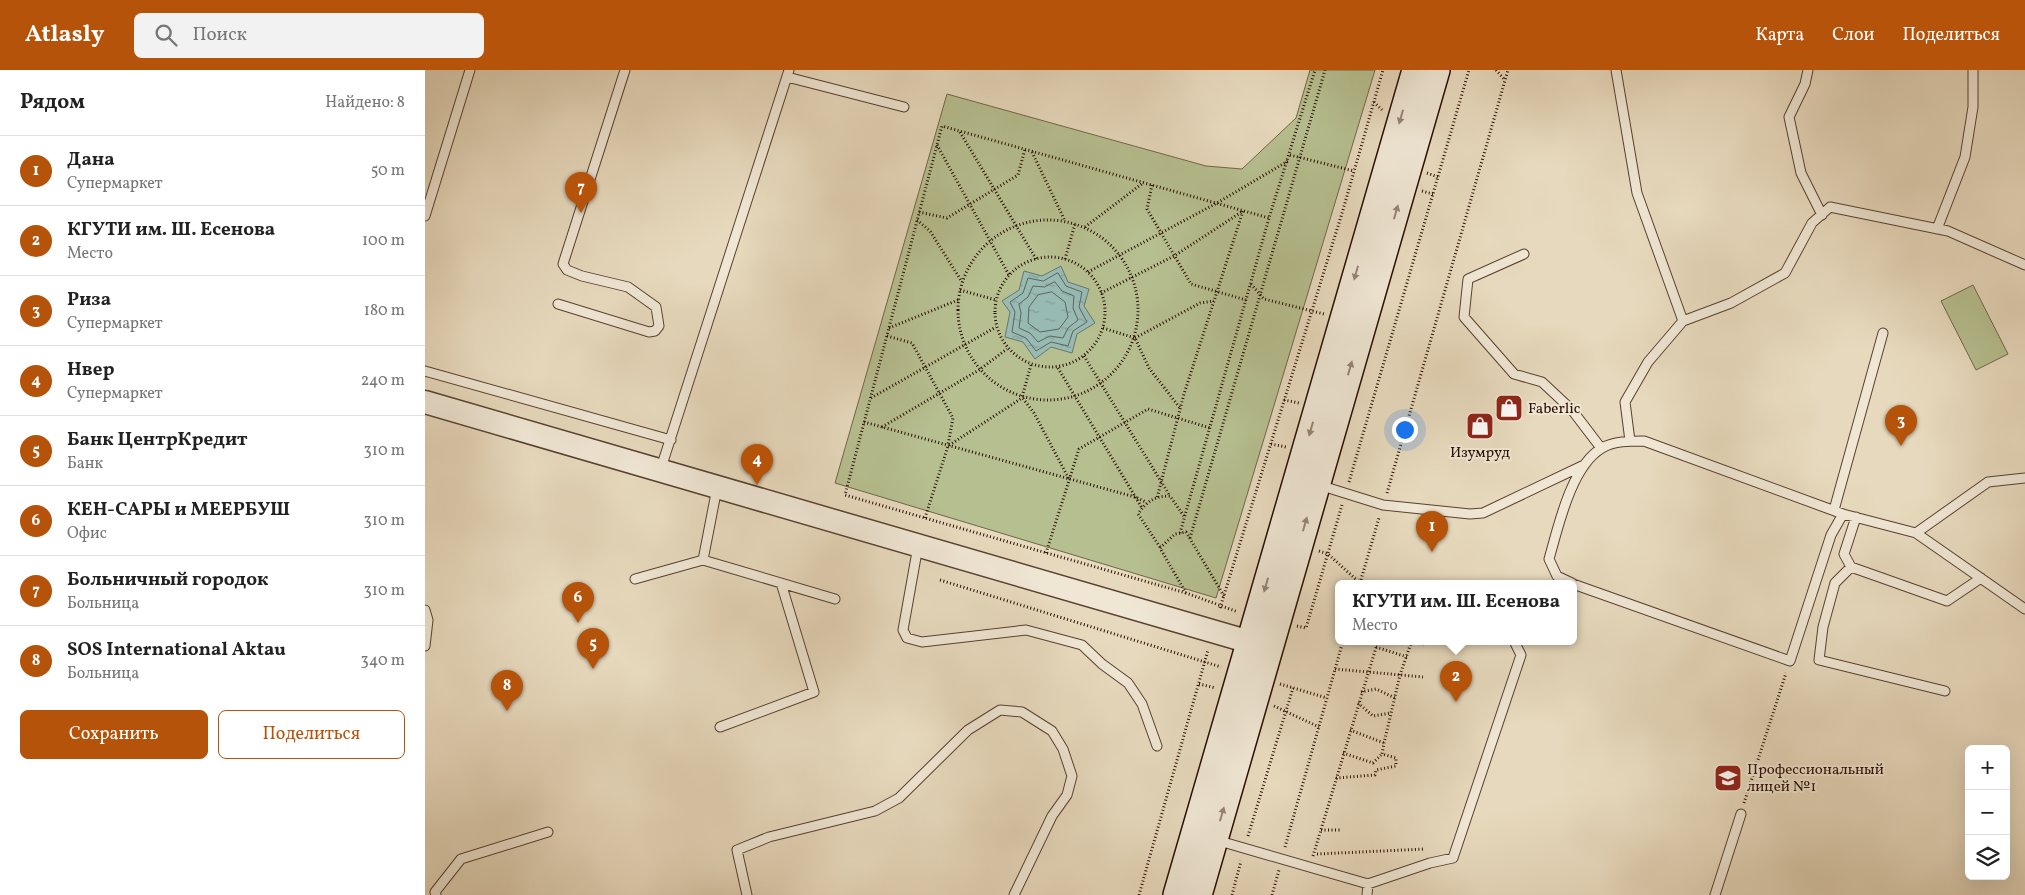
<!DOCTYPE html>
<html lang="ru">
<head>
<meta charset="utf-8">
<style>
  body { margin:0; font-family:Vollkorn,serif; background:#f2f2f2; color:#222 }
  .controls { position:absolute; right:15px; bottom:15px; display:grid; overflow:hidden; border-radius:8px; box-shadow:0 5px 20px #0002 }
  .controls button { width:45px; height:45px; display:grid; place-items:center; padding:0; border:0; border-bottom:1px solid #e0e0e0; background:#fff; color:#222; font:25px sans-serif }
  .you { position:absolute; left:979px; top:359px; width:18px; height:18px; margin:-12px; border:4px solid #fff; border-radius:50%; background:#1a73e8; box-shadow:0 0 0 8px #1a73e833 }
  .badge { display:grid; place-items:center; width:32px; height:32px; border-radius:50%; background:#b45309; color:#fff; font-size:16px; font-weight:700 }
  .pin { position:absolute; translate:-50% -41px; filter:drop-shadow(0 1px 2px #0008) }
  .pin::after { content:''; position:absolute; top:26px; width:18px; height:15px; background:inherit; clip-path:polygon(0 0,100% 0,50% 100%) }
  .popup { position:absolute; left:910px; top:510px; width:242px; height:65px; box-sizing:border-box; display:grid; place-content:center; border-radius:8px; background:#fff; filter:drop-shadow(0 1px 4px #0005); font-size:16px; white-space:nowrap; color:#767676 }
  .popup b { font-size:19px; color:#222 }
  .popup::after { content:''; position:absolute; left:50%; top:100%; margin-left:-10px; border:10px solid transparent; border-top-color:#fff }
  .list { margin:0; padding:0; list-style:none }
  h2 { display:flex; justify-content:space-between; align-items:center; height:65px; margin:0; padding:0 20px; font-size:21px }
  h2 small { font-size:16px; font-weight:400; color:#767676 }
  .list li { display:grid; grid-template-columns:32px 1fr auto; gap:15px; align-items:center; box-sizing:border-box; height:70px; padding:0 20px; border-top:1px solid #e0e0e0 }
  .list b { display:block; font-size:19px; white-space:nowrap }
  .list p { margin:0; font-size:16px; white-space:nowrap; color:#767676 }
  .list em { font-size:16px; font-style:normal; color:#767676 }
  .actions { display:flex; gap:10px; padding:15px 20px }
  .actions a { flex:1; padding:11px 0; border:1px solid #b45309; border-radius:8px; text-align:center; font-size:18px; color:#b45309 }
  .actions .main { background:#b45309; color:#fff }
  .icon { flex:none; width:28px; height:28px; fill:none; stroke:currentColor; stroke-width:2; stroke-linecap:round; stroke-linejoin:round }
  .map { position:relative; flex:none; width:1600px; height:825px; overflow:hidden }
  header { display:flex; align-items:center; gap:30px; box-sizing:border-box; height:70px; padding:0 25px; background:#b45309; color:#fff }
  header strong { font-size:24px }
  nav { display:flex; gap:28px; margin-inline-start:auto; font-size:18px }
  .search { width:350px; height:45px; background:#f2f2f2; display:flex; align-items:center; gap:12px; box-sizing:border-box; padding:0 18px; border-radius:8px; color:#767676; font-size:19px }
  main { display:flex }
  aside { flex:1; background:#fff }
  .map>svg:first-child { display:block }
</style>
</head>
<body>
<header>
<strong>Atlasly</strong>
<div class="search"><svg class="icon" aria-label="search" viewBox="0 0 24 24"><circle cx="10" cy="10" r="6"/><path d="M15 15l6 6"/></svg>Поиск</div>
<nav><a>Карта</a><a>Слои</a><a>Поделиться</a></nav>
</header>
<main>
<aside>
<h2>Рядом<small>Найдено: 8</small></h2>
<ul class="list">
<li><span class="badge">1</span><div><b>Дана</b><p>Супермаркет</p></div><em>50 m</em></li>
<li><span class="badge">2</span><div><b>КГУТИ им. Ш. Есенова</b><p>Место</p></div><em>100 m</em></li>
<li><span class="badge">3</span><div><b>Риза</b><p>Супермаркет</p></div><em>180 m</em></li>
<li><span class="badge">4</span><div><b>Нвер</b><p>Супермаркет</p></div><em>240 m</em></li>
<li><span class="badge">5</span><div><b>Банк ЦентрКредит</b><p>Банк</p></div><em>310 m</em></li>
<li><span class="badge">6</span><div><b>КЕН-САРЫ и МЕЕРБУШ</b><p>Офис</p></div><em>310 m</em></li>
<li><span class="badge">7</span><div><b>Больничный городок</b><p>Больница</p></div><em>310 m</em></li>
<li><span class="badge">8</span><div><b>SOS International Aktau</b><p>Больница</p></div><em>340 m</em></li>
</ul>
<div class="actions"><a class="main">Сохранить</a><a>Поделиться</a></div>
</aside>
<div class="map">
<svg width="1600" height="825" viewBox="0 0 1600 825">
  <defs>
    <pattern id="water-ripples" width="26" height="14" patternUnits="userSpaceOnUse" patternTransform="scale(1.25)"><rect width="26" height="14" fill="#97bab3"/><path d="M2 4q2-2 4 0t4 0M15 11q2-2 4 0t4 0" fill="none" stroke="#829f98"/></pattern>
  </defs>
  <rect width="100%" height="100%" fill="#e7d9bd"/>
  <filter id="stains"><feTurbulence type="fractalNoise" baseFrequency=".004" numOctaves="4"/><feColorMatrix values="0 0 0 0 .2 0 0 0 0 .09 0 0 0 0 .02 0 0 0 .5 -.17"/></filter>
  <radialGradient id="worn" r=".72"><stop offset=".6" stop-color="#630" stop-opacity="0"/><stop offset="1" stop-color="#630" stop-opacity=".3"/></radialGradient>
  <path fill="#b6bf90" stroke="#706648" d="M885,0H950L791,528L410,413L522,24L781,96L817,99L871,48Z
    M1548,215L1583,284L1551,300L1516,231Z"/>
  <path fill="url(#water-ripples)" stroke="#6b756b" d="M636,196L643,212L664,219L659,236L670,253L652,264L647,283L626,277L610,289L598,272L580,267L585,242L577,231L594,220L599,201L617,206Z"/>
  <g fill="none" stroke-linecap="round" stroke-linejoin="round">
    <path stroke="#60645a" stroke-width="1" d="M633,203L641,216L657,222L654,237L662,252L648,261L643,276L626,272L611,281L601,268L587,262L590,242L585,232L598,223L603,208L618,211Z
      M630,212L637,221L649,226L648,238L653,250L643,258L638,268L625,266L613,272L605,263L594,258L596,243L594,234L603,227L608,216L619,217Z
      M627,222L640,232L643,247L634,259L615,262L603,253L604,237L613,225Z"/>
    <defs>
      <path id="service" d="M1191,0L1212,123L1258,251
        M1383,0L1380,14L1364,47L1376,103L1397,145
        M362,7L479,37
        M0,146L45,0
        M1512,159L1540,87L1548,37V0
        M1099,184L1043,209L1039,247L1089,304L1117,312L1147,340L1176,378
        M133,234L224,262L230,261L234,256L231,237L203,217L157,206L142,200L138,194L200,0
        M0,301L246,370
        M1205,371L1200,332L1223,292L1258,251L1306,233L1360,203L1387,153L1405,137L1523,161L1600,195
        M235,401L364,0
        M894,415L958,435L1045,444L1058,443L1159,395
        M1409,440L1458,263
        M1431,447L1419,484L1426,497L1522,531L1556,508
        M1491,463L1563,412L1600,408
        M493,476L478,560L482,568L497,572L601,560L657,575L677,594L703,613L717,634L732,676
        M278,490L410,529
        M1426,497L1410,513L1398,557L1394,590L1520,621
        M210,509L278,490L292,418
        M1147,513L1132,506L1124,489C1133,458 1146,396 1177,378C1189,371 1205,371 1219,371L1418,444
        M1148,514L1365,591L1406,465L1418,444L1491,463L1600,539
        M0,540L3,550L0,576
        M295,657L389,622L356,513
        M791,770L943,814L942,825
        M943,814L1005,793L1028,788L1096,585L1089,571
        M11,825L10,822L36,789L123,762
        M322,825L312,780L344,767L450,741L474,728L543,660L575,640L597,642L627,661L638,679L647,706L642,725L627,746L589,825
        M1290,825L1316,744"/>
      <path id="tertiary" d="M0,332L842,577"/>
      <path id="secondary" d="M751,825L990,0
        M774,825L1012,0"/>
    </defs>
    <use href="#service" stroke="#59402f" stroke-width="11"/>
    <use href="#tertiary" stroke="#59402f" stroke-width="25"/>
    <use href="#secondary" stroke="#2a0d00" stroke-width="28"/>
    <path stroke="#2a0d00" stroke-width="3" stroke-dasharray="1 2.5" stroke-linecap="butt" d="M1071,0L1079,9
      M949,32L957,40
      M535,62L611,189
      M512,75L584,205
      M607,82L640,151
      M865,85L929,101
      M1002,103L1013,107
      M727,115L722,139L766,214L821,230
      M997,121L1008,124
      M494,142L522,148L593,105L600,79
      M533 240a90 90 0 1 1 180 0a90 90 0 1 1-180 0Z
      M492,150L505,161L537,212
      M660,157L718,113
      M570 242a55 55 0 1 1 110 0a55 55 0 1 1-110 0Z
      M640,189L650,154
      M663,202L792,133L863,91
      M826,214L839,229L899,244
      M535,220L571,230
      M676,223L749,186L818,141L759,324L732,428
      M464,258L533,230
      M678,258L710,268L724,298L755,338
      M462,266L487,273L528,348L523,375
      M710,268L775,233L789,231
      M659,286L745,426
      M606,295L597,327L609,343L644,409
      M633,298L717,438
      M446,328L571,257
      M859,330L874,333
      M439,352L710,427L721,432
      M457,357L554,300L582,279
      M846,374L861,377
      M924,412L1044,0
      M962,423L1083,0
      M500,448L523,376L597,328
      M755,463L844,148L890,0
      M765,468L900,0
      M735,477L713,444C722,431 730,426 745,426L759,446
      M894,481L903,484L935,513L954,448
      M621,483L654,379L723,339L785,358
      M515,510L796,597
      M761,523L420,425L517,56L844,148
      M799,526L761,462L750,464L735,478L761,523L813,542
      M795,538L918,140L958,0
      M872,556L881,558L917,435
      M951,577L982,587
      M910,599L998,607
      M774,614L791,618
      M855,614L902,628
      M936,622L951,619L970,628
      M933,633L948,646L966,643
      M849,636L894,657
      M925,660L959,673
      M918,683L948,693L957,684
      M911,708L950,705L951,700L971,696V688L957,684L959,673L975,605L986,573L999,574
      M1319,733L1361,603
      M896,760H915
      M823,766L868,618
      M860,777L918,571
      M892,784L1000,779
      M888,786L953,571
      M714,825L783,580
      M807,825L816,791
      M847,825L854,800"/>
    <use href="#service" stroke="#efe6d4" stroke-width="9"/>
    <use href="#tertiary" stroke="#efe6d4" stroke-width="22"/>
    <use href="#secondary" stroke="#efe6d4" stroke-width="25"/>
  </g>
  <defs><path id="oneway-solid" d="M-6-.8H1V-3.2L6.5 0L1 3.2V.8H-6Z" transform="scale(1.25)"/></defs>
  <g fill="#968475">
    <use href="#oneway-solid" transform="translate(976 47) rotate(106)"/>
    <use href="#oneway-solid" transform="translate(971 142) rotate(-74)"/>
    <use href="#oneway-solid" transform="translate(931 203) rotate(106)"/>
    <use href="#oneway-solid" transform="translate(925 298) rotate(-74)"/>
    <use href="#oneway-solid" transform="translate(886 359) rotate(106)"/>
    <use href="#oneway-solid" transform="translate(880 454) rotate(-74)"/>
    <use href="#oneway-solid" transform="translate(841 515) rotate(106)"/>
    <use href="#oneway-solid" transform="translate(797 744) rotate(-74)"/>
  </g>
  <defs>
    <symbol id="shop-square" viewBox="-11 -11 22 22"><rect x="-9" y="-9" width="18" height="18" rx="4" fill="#8f2418" stroke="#efe6d4"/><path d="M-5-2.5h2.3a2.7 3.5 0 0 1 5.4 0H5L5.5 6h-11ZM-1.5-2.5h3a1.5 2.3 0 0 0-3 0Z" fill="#fff"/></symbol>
    <symbol id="school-square" viewBox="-11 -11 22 22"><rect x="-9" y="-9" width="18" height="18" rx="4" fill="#8f2418" stroke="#efe6d4"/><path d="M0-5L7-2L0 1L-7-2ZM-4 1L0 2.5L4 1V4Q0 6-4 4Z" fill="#fff"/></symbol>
  </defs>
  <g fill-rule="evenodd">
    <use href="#shop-square" x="1068" y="322" width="32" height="32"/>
    <use href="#shop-square" x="1039" y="340" width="32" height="32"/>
    <use href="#school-square" x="1287" y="692" width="32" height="32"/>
  </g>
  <g text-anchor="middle" stroke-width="4" stroke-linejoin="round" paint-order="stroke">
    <g font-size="15" fill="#2a0d00" stroke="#efe6d4" text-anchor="start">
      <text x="1103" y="343">Faberlic</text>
      <text x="1055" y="387" text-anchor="middle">Изумруд</text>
      <text x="1322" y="704">Профессиональный<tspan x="1322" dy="17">лицей №1</tspan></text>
    </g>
  </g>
  <rect width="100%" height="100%" filter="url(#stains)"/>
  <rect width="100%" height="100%" fill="url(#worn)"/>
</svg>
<div class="controls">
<button>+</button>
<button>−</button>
<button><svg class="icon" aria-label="layers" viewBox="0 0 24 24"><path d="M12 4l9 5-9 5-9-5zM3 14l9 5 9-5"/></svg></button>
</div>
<div class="you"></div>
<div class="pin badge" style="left:1007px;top:482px">1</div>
<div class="pin badge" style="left:1031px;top:632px">2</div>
<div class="popup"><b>КГУТИ им. Ш. Есенова</b>Место</div>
<div class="pin badge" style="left:1476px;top:376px">3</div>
<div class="pin badge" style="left:332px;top:415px">4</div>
<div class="pin badge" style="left:168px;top:599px">5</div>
<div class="pin badge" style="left:153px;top:553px">6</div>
<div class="pin badge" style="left:156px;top:143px">7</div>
<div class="pin badge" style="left:82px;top:641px">8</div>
</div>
</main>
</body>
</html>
